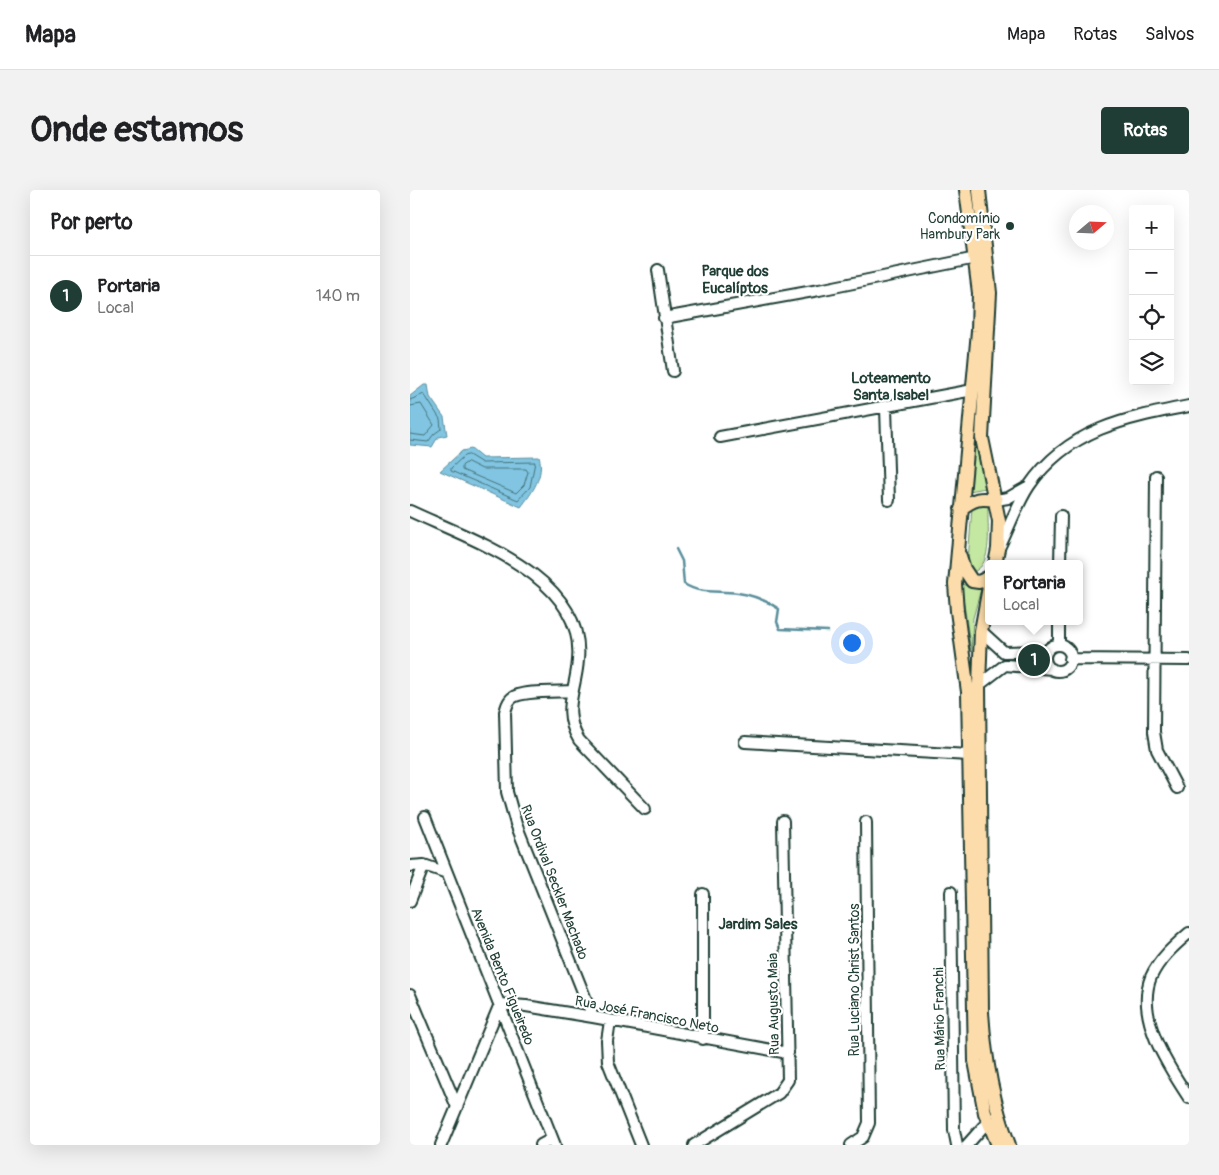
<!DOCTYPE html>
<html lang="pt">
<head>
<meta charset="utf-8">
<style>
  body { margin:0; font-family:Pangolin,sans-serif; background:#f2f2f2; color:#202124 }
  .controls { position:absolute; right:15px; top:15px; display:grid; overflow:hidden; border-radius:5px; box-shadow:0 5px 20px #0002 }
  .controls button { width:45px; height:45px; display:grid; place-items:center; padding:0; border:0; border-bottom:1px solid #e0e0e0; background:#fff; color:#202124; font:25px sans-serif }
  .compass { position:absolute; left:659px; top:15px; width:45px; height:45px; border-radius:50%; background:#fff; box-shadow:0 5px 20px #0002; rotate:71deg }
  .you { position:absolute; left:441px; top:452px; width:18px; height:18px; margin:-12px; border:4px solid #fff; border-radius:50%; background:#1a73e8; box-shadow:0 0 0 8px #1a73e833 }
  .badge { display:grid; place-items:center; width:32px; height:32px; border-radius:50%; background:#1f3d34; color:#fff; font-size:16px; font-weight:700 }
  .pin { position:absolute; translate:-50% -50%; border:2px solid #fff; box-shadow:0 1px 5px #0006 }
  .popup { position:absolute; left:575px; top:370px; width:98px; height:65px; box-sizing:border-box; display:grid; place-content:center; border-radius:5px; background:#fff; filter:drop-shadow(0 1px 4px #0005); font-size:16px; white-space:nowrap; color:#757577 }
  .popup b { font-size:19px; color:#202124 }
  .popup::after { content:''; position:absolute; left:50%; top:100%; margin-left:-10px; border:10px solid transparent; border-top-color:#fff }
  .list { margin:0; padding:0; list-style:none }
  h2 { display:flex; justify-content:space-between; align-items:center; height:65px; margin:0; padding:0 20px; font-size:21px }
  h2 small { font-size:16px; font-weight:400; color:#757577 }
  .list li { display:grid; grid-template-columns:32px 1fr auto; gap:15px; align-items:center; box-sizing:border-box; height:80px; padding:0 20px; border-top:1px solid #e0e0e0 }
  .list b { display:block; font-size:19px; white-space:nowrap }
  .list p { margin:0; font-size:16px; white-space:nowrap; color:#757577 }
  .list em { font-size:16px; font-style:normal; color:#757577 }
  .icon { flex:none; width:28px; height:28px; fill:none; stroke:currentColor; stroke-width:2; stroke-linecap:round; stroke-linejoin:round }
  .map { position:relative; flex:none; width:779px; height:955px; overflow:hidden; border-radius:5px }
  header { display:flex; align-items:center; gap:30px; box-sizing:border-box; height:70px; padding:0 25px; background:#fff; border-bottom:1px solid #e0e0e0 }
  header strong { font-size:24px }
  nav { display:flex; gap:28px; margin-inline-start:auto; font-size:18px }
  .intro { display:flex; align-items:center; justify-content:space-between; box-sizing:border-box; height:120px; padding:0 30px }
  h1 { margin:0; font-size:35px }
  .button { padding:12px 22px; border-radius:5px; background:#1f3d34; color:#fff; font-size:18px; font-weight:700 }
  main { display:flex; gap:30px; padding:0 30px }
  aside { flex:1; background:#fff; border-radius:5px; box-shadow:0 5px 20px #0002 }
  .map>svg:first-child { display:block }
</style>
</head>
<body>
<header>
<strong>Mapa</strong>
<nav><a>Mapa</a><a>Rotas</a><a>Salvos</a></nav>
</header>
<div class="intro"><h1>Onde estamos</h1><a class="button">Rotas</a></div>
<main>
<aside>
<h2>Por perto<small></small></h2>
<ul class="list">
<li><span class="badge">1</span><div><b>Portaria</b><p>Local</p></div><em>140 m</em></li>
</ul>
</aside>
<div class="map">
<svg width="779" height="955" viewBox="0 0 779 955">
  <rect width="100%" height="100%" fill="#fff"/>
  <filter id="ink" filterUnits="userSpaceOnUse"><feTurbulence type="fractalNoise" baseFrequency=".02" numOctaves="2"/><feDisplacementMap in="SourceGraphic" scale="10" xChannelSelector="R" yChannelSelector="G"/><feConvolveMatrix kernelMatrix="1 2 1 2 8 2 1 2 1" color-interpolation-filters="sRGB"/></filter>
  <g filter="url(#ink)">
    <path fill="#c4e7a1" stroke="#72926a" d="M565,247L576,298L559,301Z
      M571,314L578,317C577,335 584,375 563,382L558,378V371L562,317Z
      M551,393L560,398L571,399L563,428L561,462Z"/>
    <path fill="#81c5e2" stroke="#5a8f9c" d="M14,195H18L20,207L34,227L37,245L28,247L22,257L0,255V206Z
      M61,259L72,268L129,267C135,285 122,303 111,317L30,281L52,261Z"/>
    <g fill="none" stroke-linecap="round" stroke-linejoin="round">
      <path stroke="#46737a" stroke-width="1" d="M0,210L14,204L30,229L31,239L24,244L18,252L0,250
        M0,216L11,214L24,235L15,246L0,244
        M59,265L72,273L125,272L120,297L108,310L41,281V278L54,266Z
        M58,272L72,279H116L118,282L114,295L106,303L52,280V276Z"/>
      <path stroke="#5a8f9c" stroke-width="2.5" d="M266,359L272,371L274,394C292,405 307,400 328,403C342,405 357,411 369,419L367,432L370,439L418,441"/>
      <defs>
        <path id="minor" d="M248,80L263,181
          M254,128L409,100L566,68
          M476,218L479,310
          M310,247L563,200
          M746,286L744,542L747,560L767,598
          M586,310L598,308L619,296
          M0,321C59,349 176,386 168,470C166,501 151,520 169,550L235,619
          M589,358C599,338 607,314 619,296C658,239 716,228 779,216
          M650,374L651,326
          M571,441L594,462L637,461
          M649,455V431
          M635 468a13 13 0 1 1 26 0a13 13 0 1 1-26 0Z
          M660,469L779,470
          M569,495L595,475L642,479
          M162,501C148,502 112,500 102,508C97,512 97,516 95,522L97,602L106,634L183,827
          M335,552L559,565
          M15,627L145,955
          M0,676L14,675L37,683
          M541,702L544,940L547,955
          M293,704V849
          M0,711L14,675
          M779,743C765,755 749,769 741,787C725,827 758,876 779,908
          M0,805L47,917
          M200,831L197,851L198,872L231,955
          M31,955L90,814L116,816L183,827L378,863
          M131,955L142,949
          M284,955L369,903L378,890L373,631
          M441,955L453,947L459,933L456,632
          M557,955L573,937L585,932"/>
        <path id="major" d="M556,0L569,103L568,141L545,394L547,421L558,502L565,871L575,923L588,955
          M569,0L580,103L572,248L589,331L588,359L585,374
          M551,319C564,308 570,308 586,310
          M550,366L554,379L562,391L569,392L579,387
          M579,397L571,441L569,495L572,822C575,869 582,911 599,955"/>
      </defs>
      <use href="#minor" stroke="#1f3d34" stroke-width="14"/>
      <use href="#major" stroke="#1f3d34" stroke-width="16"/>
      <use href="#minor" stroke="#fff" stroke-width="10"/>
      <use href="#major" stroke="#fcdcab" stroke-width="12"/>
    </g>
  </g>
  <circle fill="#1f3d34" stroke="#fff" stroke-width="2" cx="600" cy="36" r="5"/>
  <g text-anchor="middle" stroke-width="4.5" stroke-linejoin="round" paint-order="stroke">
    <g font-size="14" fill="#1f3d34" stroke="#fff" text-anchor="end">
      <text x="590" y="33">Condomínio<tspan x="590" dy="16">Hambury Park</tspan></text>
    </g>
    <g font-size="14" fill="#1f3d34" stroke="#fff">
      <text transform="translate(145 692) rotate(69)" y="5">Rua Ordival Seckler Machado</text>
      <text transform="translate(93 786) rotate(68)" y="5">Avenida Bento Figueiredo</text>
      <text transform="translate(444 790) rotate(-90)" y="5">Rua Luciano Christ Santos</text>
      <text transform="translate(363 814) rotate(-91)" y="5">Rua Augusto Maia</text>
      <text transform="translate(237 824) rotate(11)" y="5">Rua José Francisco Neto</text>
      <text transform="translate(529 829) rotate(-91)" y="5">Rua Mário Franchi</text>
    </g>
    <g font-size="15" font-weight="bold" fill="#1f3d34" stroke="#fff">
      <text x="325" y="86">Parque dos<tspan x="325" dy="17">Eucalíptos</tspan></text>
      <text x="481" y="193">Loteamento<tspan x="481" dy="17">Santa Isabel</tspan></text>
      <text x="348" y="739">Jardim Sales</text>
    </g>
  </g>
</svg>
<div class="controls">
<button>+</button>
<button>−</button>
<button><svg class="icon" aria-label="locate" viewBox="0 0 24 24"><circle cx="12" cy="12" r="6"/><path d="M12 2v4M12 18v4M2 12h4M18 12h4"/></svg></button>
<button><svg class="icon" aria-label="layers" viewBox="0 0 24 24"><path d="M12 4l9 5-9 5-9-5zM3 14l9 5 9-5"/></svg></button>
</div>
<svg class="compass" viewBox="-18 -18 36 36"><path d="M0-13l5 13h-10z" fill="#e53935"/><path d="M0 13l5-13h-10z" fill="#757577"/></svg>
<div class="you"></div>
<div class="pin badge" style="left:624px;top:470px">1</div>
<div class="popup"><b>Portaria</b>Local</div>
</div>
</main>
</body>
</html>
